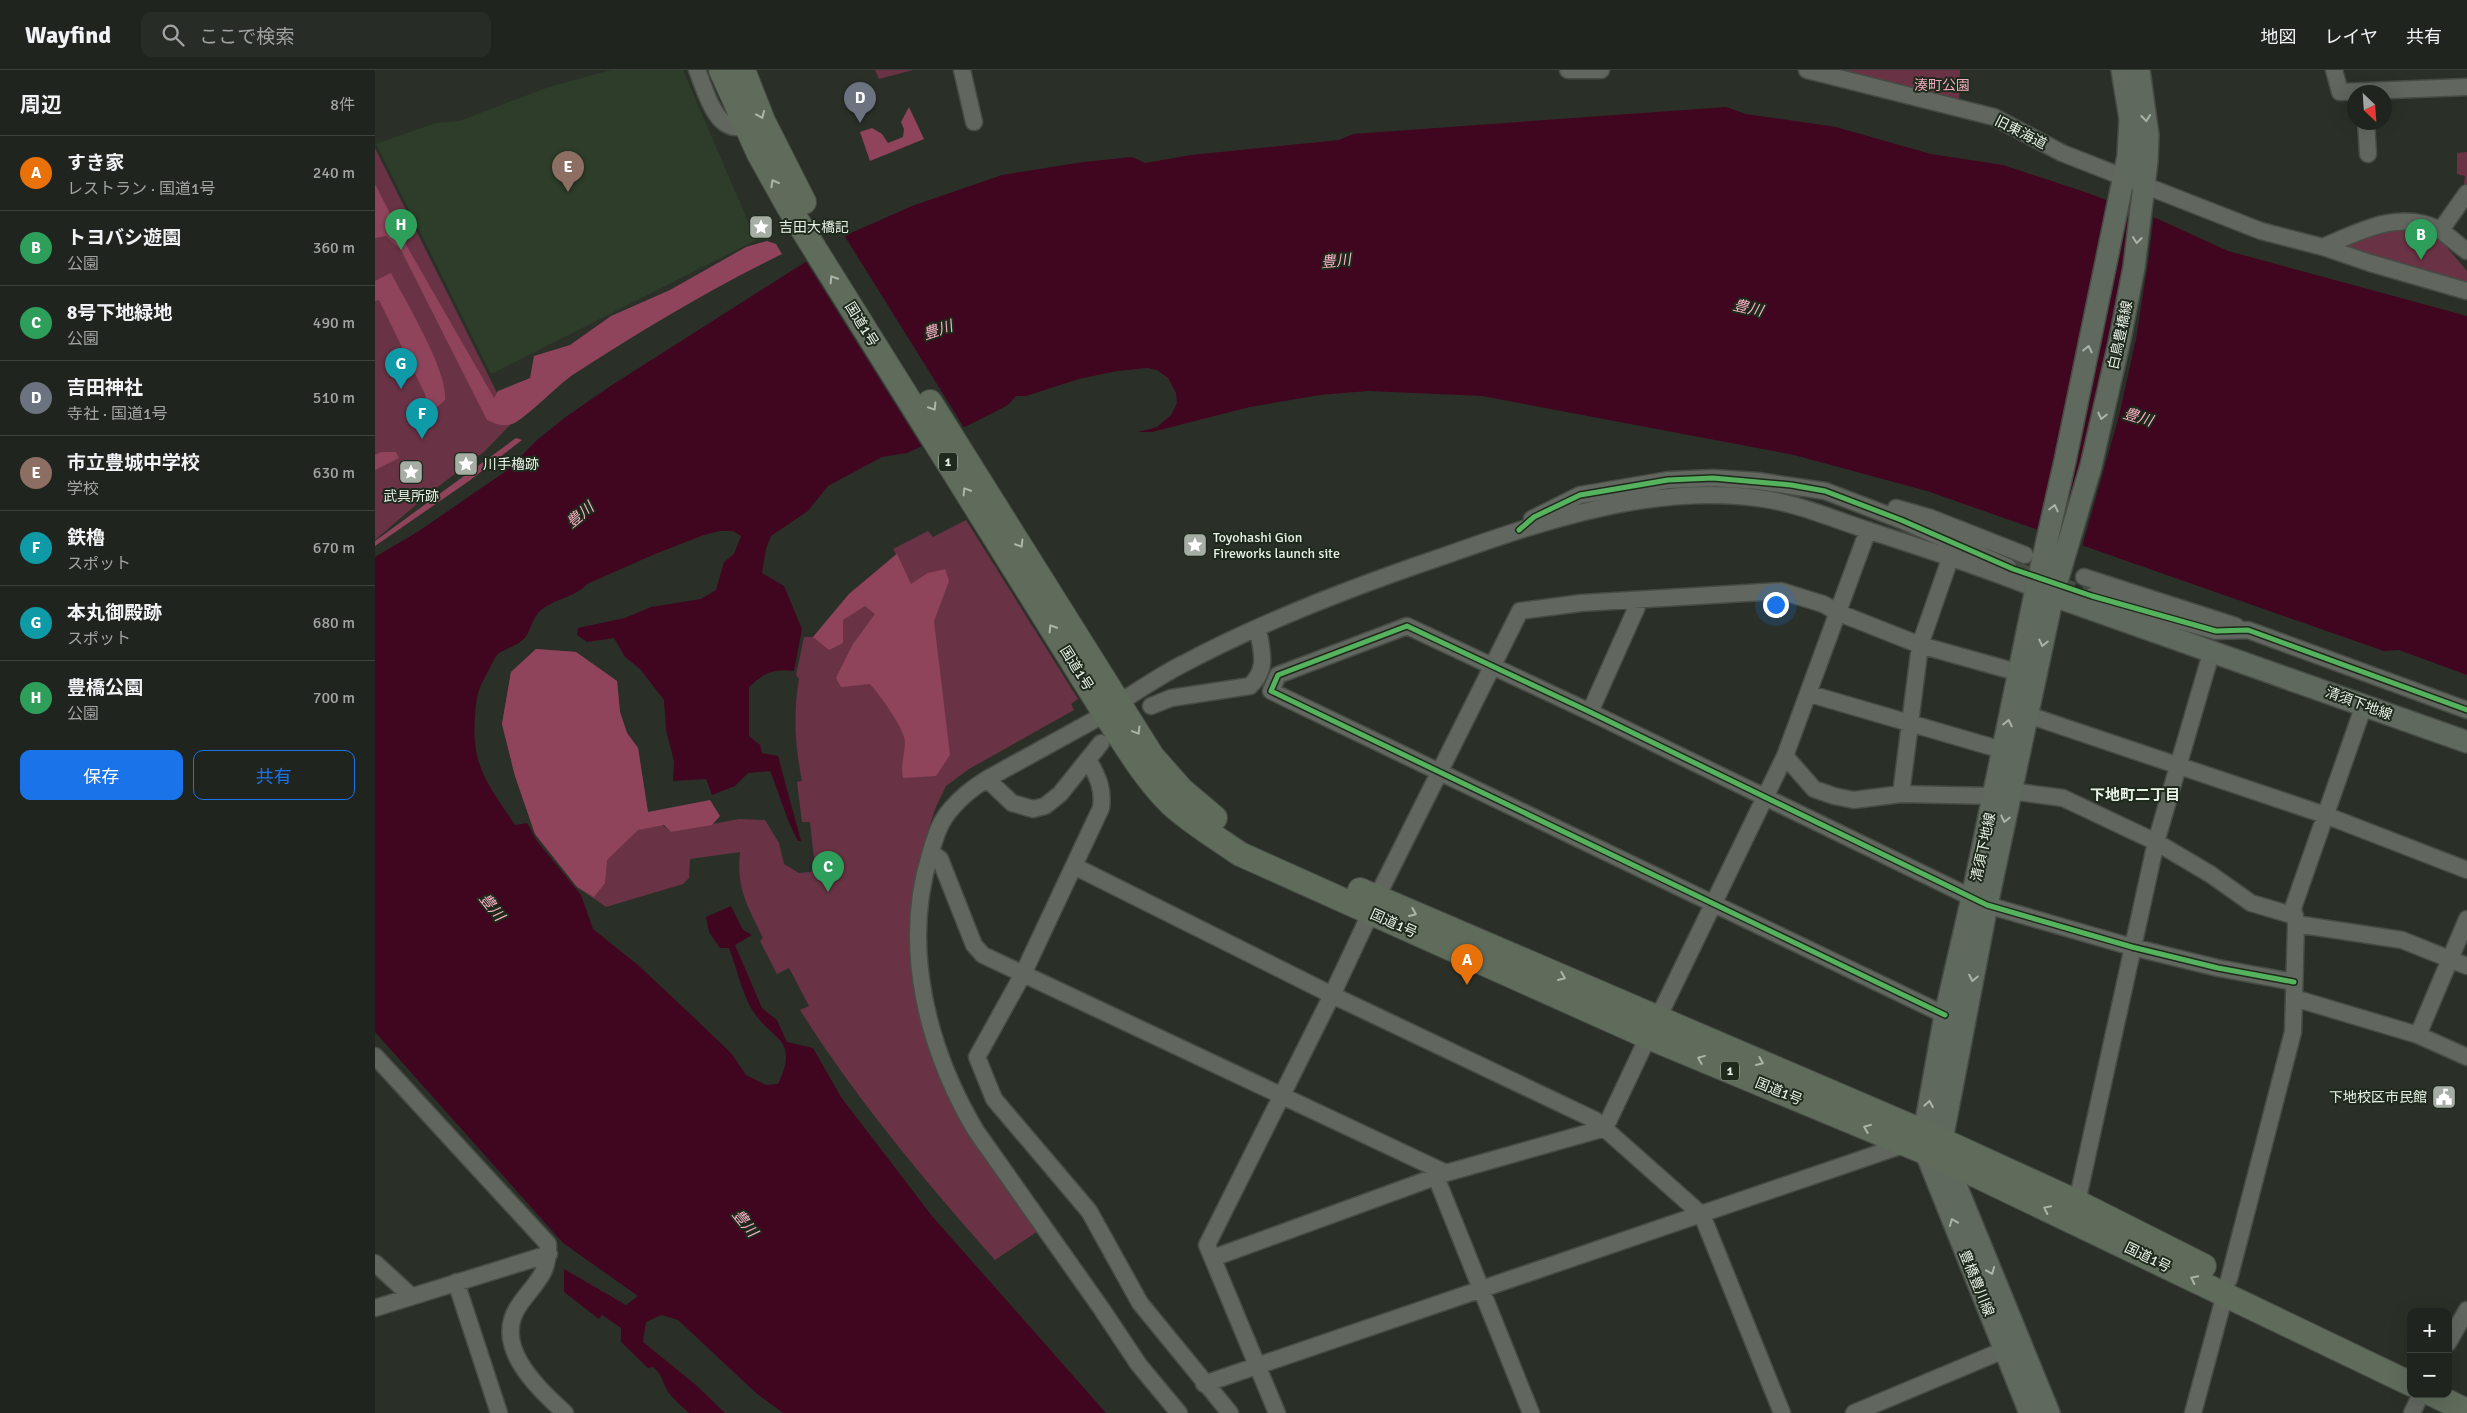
<!DOCTYPE html>
<html lang="ja">
<head>
<meta charset="utf-8">
<style>
  body { margin:0; font-family:Signika,"Noto Sans JP",sans-serif; background:#282c27; color:#f1f3f6 }
  .controls { position:absolute; right:15px; bottom:15px; display:grid; overflow:hidden; border-radius:10px; box-shadow:0 5px 20px #0002 }
  .controls button { width:45px; height:45px; display:grid; place-items:center; padding:0; border:0; border-bottom:1px solid #3d413c; background:#20241e; color:#f1f3f6; font:25px sans-serif }
  .compass { position:absolute; left:1972px; top:15px; width:45px; height:45px; border-radius:50%; background:#20241e; box-shadow:0 5px 20px #0002; rotate:155deg }
  .you { position:absolute; left:1400px; top:534px; width:18px; height:18px; margin:-12px; border:4px solid #fff; border-radius:50%; background:#1a73e8; box-shadow:0 0 0 8px #1a73e833 }
  .badge { display:grid; place-items:center; width:32px; height:32px; border-radius:50%; background:#1a73e8; color:#fff; font-size:16px; font-weight:700 }
  .pin { position:absolute; translate:-50% -41px; filter:drop-shadow(0 1px 2px #0008) }
  .pin::after { content:''; position:absolute; top:26px; width:18px; height:15px; background:inherit; clip-path:polygon(0 0,100% 0,50% 100%) }
  .list { margin:0; padding:0; list-style:none }
  h2 { display:flex; justify-content:space-between; align-items:center; height:65px; margin:0; padding:0 20px; font-size:21px }
  h2 small { font-size:16px; font-weight:400; color:#a2a4a4 }
  .list li { display:grid; grid-template-columns:32px 1fr auto; gap:15px; align-items:center; box-sizing:border-box; height:75px; padding:0 20px; border-top:1px solid #3d413c }
  .list b { display:block; font-size:19px; white-space:nowrap }
  .list p { margin:0; font-size:16px; white-space:nowrap; color:#a2a4a4 }
  .list em { font-size:16px; font-style:normal; color:#a2a4a4 }
  .actions { display:flex; gap:10px; padding:15px 20px }
  .actions a { flex:1; padding:11px 0; border:1px solid #1a73e8; border-radius:10px; text-align:center; font-size:18px; color:#1a73e8 }
  .actions .main { background:#1a73e8; color:#fff }
  .icon { flex:none; width:28px; height:28px; fill:none; stroke:currentColor; stroke-width:2; stroke-linecap:round; stroke-linejoin:round }
  .map { position:relative; flex:none; width:2092px; height:1343px; overflow:hidden }
  header { display:flex; align-items:center; gap:30px; box-sizing:border-box; height:70px; padding:0 25px; background:#20241e; border-bottom:1px solid #3d413c }
  header strong { font-size:24px }
  nav { display:flex; gap:28px; margin-inline-start:auto; font-size:18px }
  .search { width:350px; height:45px; background:#282c27; display:flex; align-items:center; gap:12px; box-sizing:border-box; padding:0 18px; border-radius:10px; color:#a2a4a4; font-size:19px }
  main { display:flex }
  aside { flex:1; background:#20241e }
  .map>svg:first-child { display:block }
</style>
</head>
<body>
<header>
<strong>Wayfind</strong>
<div class="search"><svg class="icon" aria-label="search" viewBox="0 0 24 24"><circle cx="10" cy="10" r="6"/><path d="M15 15l6 6"/></svg>ここで検索</div>
<nav><a>地図</a><a>レイヤ</a><a>共有</a></nav>
</header>
<main>
<aside>
<h2>周辺<small>8件</small></h2>
<ul class="list">
<li><span class="badge" style="background:#e8710a">A</span><div><b>すき家</b><p>レストラン · 国道1号</p></div><em>240 m</em></li>
<li><span class="badge" style="background:#2e9e5b">B</span><div><b>トヨバシ遊園</b><p>公園</p></div><em>360 m</em></li>
<li><span class="badge" style="background:#2e9e5b">C</span><div><b>8号下地緑地</b><p>公園</p></div><em>490 m</em></li>
<li><span class="badge" style="background:#6b7280">D</span><div><b>吉田神社</b><p>寺社 · 国道1号</p></div><em>510 m</em></li>
<li><span class="badge" style="background:#8d6e63">E</span><div><b>市立豊城中学校</b><p>学校</p></div><em>630 m</em></li>
<li><span class="badge" style="background:#0f9aa8">F</span><div><b>鉄櫓</b><p>スポット</p></div><em>670 m</em></li>
<li><span class="badge" style="background:#0f9aa8">G</span><div><b>本丸御殿跡</b><p>スポット</p></div><em>680 m</em></li>
<li><span class="badge" style="background:#2e9e5b">H</span><div><b>豊橋公園</b><p>公園</p></div><em>700 m</em></li>
</ul>
<div class="actions"><a class="main">保存</a><a>共有</a></div>
</aside>
<div class="map">
<svg width="2092" height="1343" viewBox="0 0 2092 1343">
  <rect width="100%" height="100%" fill="#2a3028"/>
  <path fill="#2d3d29" d="M236,0H308L381,170L116,304L1,74L61,53L84,51L174,17Z"/>
  <path fill="#693345" d="M500,0H538L504,9Z
    M1455,0H1585L1584,34Z
    M0,78L137,353L110,381L56,422L0,470Z
    M2092,82V114H2089L2090,106L2082,104V83Z
    M2036,159L2063,167L2092,201V214L1969,178V174L2012,160Z
    M591,450L703,629L696,634L699,640L594,699L571,716L560,739L549,773L537,835L536,866L552,968L565,1009L579,1038L600,1069L666,1159L620,1190C550,1111 481,1029 425,940L434,936L414,898L402,904L385,871L388,868C373,836 361,819 365,782L315,789L314,808L308,814L231,837L202,817L160,764L140,706L127,654L136,602L161,579L201,582L242,611L245,642L252,663L263,678L273,743L296,762L364,749L390,750L404,773L409,794L424,803L436,802L440,798L435,752H427L422,712L427,711C420,676 418,644 424,609L421,605L429,567H438L474,524L521,484L518,479L553,461L558,467Z"/>
  <path fill="#8f445c" d="M534,37L549,69L495,91L485,62L497,58L507,64L513,73L528,67L529,59L526,52Z
    M0,114L30,173L119,328L123,321L155,308L159,286L195,275L236,246L295,220L371,177L392,171L401,174L407,184C334,220 265,261 196,306C182,316 149,350 137,354C128,357 120,354 112,350L26,180L11,166L0,168Z
    M16,203C31,232 73,301 70,330L61,338L52,335L50,324L4,230L0,231V211Z
    M141,368L147,370L94,411L0,476V471Z
    M6,382H21L24,388L0,400V385Z
    M522,484L536,514L553,503L570,499L574,511L559,551L575,685L561,706L528,708C525,696 530,684 530,672C530,659 504,624 495,614L466,617L461,608L478,574L500,544L490,536L468,550V573L454,580L438,567L474,524Z
    M161,579L201,582L242,611L245,642L252,663L263,678L273,742L335,730L345,746L337,755L296,762L289,755L263,760L232,790L230,813L219,827L202,817L160,764L140,706L127,654L136,602Z"/>
  <path fill="#40061f" d="M1351,37L1371,44L1461,57L1556,84L1628,95L1707,121L1783,149L1853,181L2092,246V605L2024,580L2009,581L1552,421L1419,385L1107,326L993,321L945,325L875,337L777,362H762L782,357L796,345L802,333L801,323L793,308L782,300L772,298L742,301L704,309L651,326H641L633,335L598,353L532,383L507,387L453,416L433,441L396,466L391,479L387,503L409,516L427,559L419,601C397,599 391,602 374,617V666L385,675L387,683L403,686L426,771H423C410,748 405,724 395,701L373,703L360,716L337,725L331,709L298,711L299,691L291,660L289,630L265,599L250,587L239,568L212,572L202,565L203,558L250,548L276,537L326,529L341,520L349,492L359,484L366,466L358,461H345L329,465L280,484L212,514C200,528 179,528 164,542C157,550 156,558 152,565C145,576 132,577 123,584C118,589 114,601 110,607C102,621 101,631 100,647C96,697 114,715 140,755L152,753L162,771L206,825L218,859L263,895L312,941L356,983L371,1005L391,1015L403,1014C425,968 397,971 378,941C368,926 361,896 354,878H345L334,862L331,847L356,836L368,860L377,865L360,875L387,938L402,950L412,972L438,978L466,1027L557,1146L731,1343H408L381,1323L303,1250L286,1245L271,1252L268,1272L321,1315L350,1343H314C307,1336 295,1327 291,1318C286,1308 288,1306 278,1297L273,1298L246,1272V1258L227,1245L224,1249L189,1222V1199L251,1235L263,1226L188,1173L0,962V487L44,461L131,401L162,370L192,346L237,315L476,163L537,136L627,105L708,92L757,87L770,93L816,85L964,70L978,64Z"/>
  <path fill="#2a3028" d="M1758,137L1779,145L1773,193L1761,269L1744,346L1707,477L1685,470L1719,345L1750,192Z
    M469,165L590,359L548,379L430,190Z"/>
  <g fill="none" stroke-linecap="round" stroke-linejoin="round">
    <path stroke="#474d45" stroke-width="16" stroke-dasharray="16 8" stroke-linecap="butt" d="M1638,499L1717,526"/>
    <defs>
      <path id="minor" d="M322,0C331,21 340,65 371,56
        M587,0L599,52
        M1193,0H1226
        M1432,0L1619,47L1687,83L1886,161L1948,177L1995,193L2092,221
        M1959,0L1965,22L2092,17
        M1991,52L1993,84
        M2065,161L2092,123
        M1948,177C1985,161 2025,139 2065,160C2074,166 2083,175 2092,181
        M1521,438L1556,448L1650,485
        M1157,449L1205,425L1293,410L1338,408L1383,411L1450,421L1526,450L1633,497
        M1709,507L1861,556
        M1717,526L1841,561L1873,560L2092,640
        M1435,624L1627,680
        M745,632C766,619 786,605 808,594C890,550 980,516 1069,486C1168,451 1276,414 1383,428C1422,433 1458,449 1495,461C1551,479 1606,497 1661,519
        M776,636L796,628L875,616C894,598 886,581 883,558
        M1215,642L1265,530
        M730,644L612,709C599,717 587,726 577,738C564,752 560,768 555,785C526,878 553,980 601,1061L726,1238L764,1295L804,1343
        M1653,645L1950,745L2092,800
        M1410,686L1439,719L1459,726L1479,730L1526,724L1619,726
        M713,689C722,706 729,718 726,738L648,904L602,987L619,1029L714,1141L765,1233L855,1343
        M612,709L637,733L658,739L670,736L685,724L726,673
        M1636,721L1688,728L1781,772L1835,804L1876,833L1920,846
        M1526,724L1545,575L1576,486
        M556,783L565,789L599,875L608,885L1071,1103
        M699,796L957,925L1220,1050L1327,1145L1407,1343
        M1002,827L1145,541L1206,533L1406,521L1448,534L1464,543L1545,575L1645,603
        M1921,854L2027,870L2092,896
        M1919,928L2043,965L2092,987
        M1570,945L896,621L903,605L1032,556L1215,642L1612,835L1757,877L1843,898L1919,912
        M1283,948L1410,686L1493,460
        M2043,965L2092,849
        M0,986L173,1174C174,1205 161,1211 145,1234C115,1275 163,1318 190,1343
        M1061,1107L1156,1343
        M1702,1132L1781,772L1837,580
        M838,1188L1071,1103L1230,1058L1273,967
        M0,1193L36,1226
        M1854,1209L1918,962L1921,854L1918,838L1989,635
        M81,1212L124,1343
        M0,1238L174,1184
        M2073,1273L2092,1240
        M829,1314L1531,1074
        M902,1343L832,1175L957,925L996,842
        M1479,1343L1629,1280
        M1818,1343L1850,1224
        M2037,1343L2046,1324"/>
      <path id="major" d="M1665,521L2092,672
        M1655,1343L1551,1083L1549,1062L1570,945L1597,828L1661,519L1690,391L1753,86L1755,49L1747,0
        M1674,1343L1571,1091L1567,1070L1612,835L1678,525L1716,396L1745,269L1759,197L1772,91L1773,65L1764,0"/>
      <path id="highway" d="M346,0L384,84L413,136L730,644C750,674 770,709 796,734C817,753 842,768 865,784L1273,967L1571,1091L2036,1314
        M368,0L388,51L429,132
        M555,332L777,686L807,720L840,748
        M985,820L1549,1062L1702,1132L1829,1196
        M2057,1324L2092,1341"/>
    </defs>
    <use href="#minor" stroke="#464b45" stroke-width="19"/>
    <use href="#major" stroke="#464b45" stroke-width="24"/>
    <use href="#highway" stroke="#464b45" stroke-width="26"/>
    <use href="#minor" stroke="#61665f" stroke-width="16"/>
    <use href="#major" stroke="#60695d" stroke-width="21"/>
    <use href="#highway" stroke="#5f6c5b" stroke-width="24"/>
    <defs>
      <path id="cycleway" d="M1144,460L1159,447L1205,425L1293,410L1338,408L1416,415L1450,421L1526,450L1638,499L1717,526L1841,561L1873,560L2092,640
        M1570,945L896,621L903,605L1032,556L1215,642L1612,835L1757,877L1843,898L1919,912"/>
    </defs>
    <use href="#cycleway" stroke="#1e2a1b" stroke-width="8"/>
    <use href="#cycleway" stroke="#56b35d" stroke-width="5"/>
  </g>
  <defs><path id="oneway-chevron" d="M-2-3.5L2.5 0L-2 3.5" fill="none" stroke-width="1.6" stroke-linecap="round" stroke-linejoin="round" transform="scale(1.25)"/></defs>
  <g stroke="#abb5a8">
    <use href="#oneway-chevron" transform="translate(386 45) rotate(67)"/>
    <use href="#oneway-chevron" transform="translate(399 113) rotate(-119)"/>
    <use href="#oneway-chevron" transform="translate(458 209) rotate(-122)"/>
    <use href="#oneway-chevron" transform="translate(558 337) rotate(58)"/>
    <use href="#oneway-chevron" transform="translate(591 421) rotate(-122)"/>
    <use href="#oneway-chevron" transform="translate(645 474) rotate(58)"/>
    <use href="#oneway-chevron" transform="translate(677 558) rotate(-122)"/>
    <use href="#oneway-chevron" transform="translate(762 661) rotate(59)"/>
    <use href="#oneway-chevron" transform="translate(1038 843) rotate(23)"/>
    <use href="#oneway-chevron" transform="translate(1187 907) rotate(23)"/>
    <use href="#oneway-chevron" transform="translate(1326 989) rotate(-158)"/>
    <use href="#oneway-chevron" transform="translate(1385 992) rotate(23)"/>
    <use href="#oneway-chevron" transform="translate(1492 1058) rotate(-158)"/>
    <use href="#oneway-chevron" transform="translate(1672 1139) rotate(-154)"/>
    <use href="#oneway-chevron" transform="translate(1819 1209) rotate(-154)"/>
  </g>
  <g stroke="#abb4a9">
    <use href="#oneway-chevron" transform="translate(1771 48) rotate(84)"/>
    <use href="#oneway-chevron" transform="translate(1762 170) rotate(97)"/>
    <use href="#oneway-chevron" transform="translate(1713 279) rotate(-78)"/>
    <use href="#oneway-chevron" transform="translate(1727 346) rotate(103)"/>
    <use href="#oneway-chevron" transform="translate(1679 438) rotate(-77)"/>
    <use href="#oneway-chevron" transform="translate(1668 573) rotate(102)"/>
    <use href="#oneway-chevron" transform="translate(1633 653) rotate(-77)"/>
    <use href="#oneway-chevron" transform="translate(1630 749) rotate(102)"/>
    <use href="#oneway-chevron" transform="translate(1598 908) rotate(101)"/>
    <use href="#oneway-chevron" transform="translate(1554 1034) rotate(-80)"/>
    <use href="#oneway-chevron" transform="translate(1578 1152) rotate(-112)"/>
    <use href="#oneway-chevron" transform="translate(1616 1201) rotate(68)"/>
  </g>
  <defs>
    <symbol id="sight-square" viewBox="-11 -11 22 22"><rect x="-9" y="-9" width="18" height="18" rx="4" fill="#a6ada4" stroke="#1e2a1b"/><path d="M0-6L1.8-2.2L6-1.7L2.9 1.2L3.7 5.4L0 3.3L-3.7 5.4L-2.9 1.2L-6-1.7L-1.8-2.2Z" fill="#fff"/></symbol>
    <symbol id="civic-square" viewBox="-11 -11 22 22"><rect x="-9" y="-9" width="18" height="18" rx="4" fill="#a6ada4" stroke="#1e2a1b"/><path d="M-.6-6.5H3V-4.5H.6V-3L4-1V1h2V6H-6V1h2V-1L-.6-3ZM-1.2 2.5V6h2.4V2.5Z" fill="#fff"/></symbol>
  </defs>
  <g fill-rule="evenodd">
    <use href="#sight-square" x="372" y="143" width="28" height="28"/>
    <use href="#sight-square" x="77" y="380" width="28" height="28"/>
    <use href="#sight-square" x="22" y="388" width="28" height="28"/>
    <use href="#sight-square" x="806" y="461" width="28" height="28"/>
    <use href="#civic-square" x="2055" y="1013" width="28" height="28"/>
  </g>
  <g text-anchor="middle" stroke-width="4" stroke-linejoin="round" paint-order="stroke">
    <g fill="#1e2a1b" stroke="#acb5aa" stroke-width="1">
      <rect x="564" y="382.5" width="18" height="19" rx="4"/>
      <rect x="1346" y="991.5" width="18" height="19" rx="4"/>
    </g>
    <g font-size="12" font-weight="bold" fill="#e9f1e7">
      <text x="573" y="396">1</text>
      <text x="1355" y="1005">1</text>
    </g>
    <g font-size="14" fill="#f3a9be" stroke="#1e2a1b">
      <text x="1567" y="20">湊町公園</text>
    </g>
    <g font-size="14" fill="#e9f1e7" stroke="#1e2a1b">
      <text transform="translate(1646 62) rotate(27)" y="5">旧東海道</text>
      <text transform="translate(487 254) rotate(58)" y="5">国道1号</text>
      <text transform="translate(1745 265) rotate(-78)" y="5">白鳥豊橋線</text>
      <text transform="translate(702 598) rotate(58)" y="5">国道1号</text>
      <text transform="translate(1984 633) rotate(20)" y="5">清須下地線</text>
      <text transform="translate(1608 777) rotate(-78)" y="5">清須下地線</text>
      <text transform="translate(1019 853) rotate(24)" y="5">国道1号</text>
      <text transform="translate(1404 1021) rotate(22)" y="5">国道1号</text>
      <text transform="translate(1773 1187) rotate(26)" y="5">国道1号</text>
      <text transform="translate(1602 1213) rotate(68)" y="5">豊橋豊川線</text>
    </g>
    <g font-size="14" fill="#e9f1e7" stroke="#1e2a1b" text-anchor="start">
      <text x="404" y="162">吉田大橋記</text>
      <text x="108" y="399">川手櫓跡</text>
      <text x="36" y="431" text-anchor="middle">武具所跡</text>
      <text x="838" y="472">Toyohashi Gion<tspan x="838" dy="16">Fireworks launch site</tspan></text>
      <text x="2052" y="1032" text-anchor="end">下地校区市民館</text>
    </g>
    <g font-size="15" font-style="italic" fill="#fbb0c5" stroke="#1e2a1b">
      <text transform="translate(961 191) rotate(-6)" y="5">豊川</text>
      <text transform="translate(1373 238) rotate(13)" y="5">豊川</text>
      <text transform="translate(563 260) rotate(-18)" y="5">豊川</text>
      <text transform="translate(1763 347) rotate(17)" y="5">豊川</text>
      <text transform="translate(205 445) rotate(-40)" y="5">豊川</text>
      <text transform="translate(117 837) rotate(51)" y="5">豊川</text>
      <text transform="translate(370 1153) rotate(51)" y="5">豊川</text>
    </g>
    <g font-size="15" font-weight="bold" fill="#e9f1e7" stroke="#1e2a1b">
      <text x="1760" y="730">下地町二丁目</text>
    </g>
  </g>
</svg>
<div class="controls">
<button>+</button>
<button>−</button>
</div>
<svg class="compass" viewBox="-18 -18 36 36"><path d="M0-13l5 13h-10z" fill="#e53935"/><path d="M0 13l5-13h-10z" fill="#a2a4a4"/></svg>
<div class="you"></div>
<div class="pin badge" style="left:1092px;top:915px;background:#e8710a">A</div>
<div class="pin badge" style="left:2046px;top:190px;background:#2e9e5b">B</div>
<div class="pin badge" style="left:453px;top:822px;background:#2e9e5b">C</div>
<div class="pin badge" style="left:485px;top:53px;background:#6b7280">D</div>
<div class="pin badge" style="left:193px;top:122px;background:#8d6e63">E</div>
<div class="pin badge" style="left:47px;top:369px;background:#0f9aa8">F</div>
<div class="pin badge" style="left:26px;top:319px;background:#0f9aa8">G</div>
<div class="pin badge" style="left:26px;top:180px;background:#2e9e5b">H</div>
</div>
</main>
</body>
</html>
